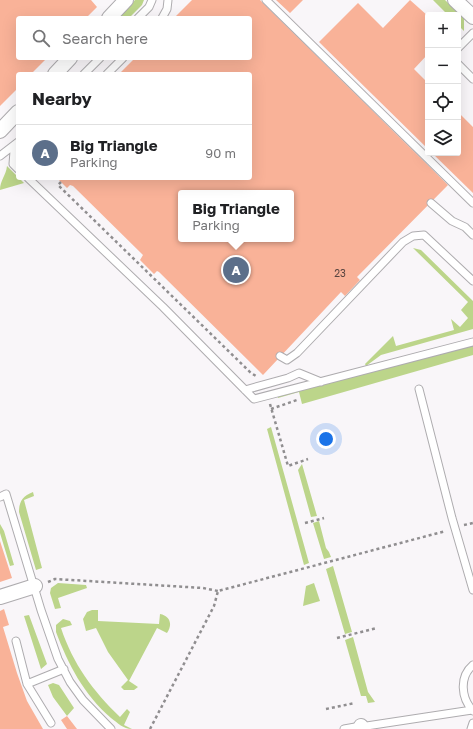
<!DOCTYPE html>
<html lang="en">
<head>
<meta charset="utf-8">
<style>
  body { margin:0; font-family:"Golos Text",sans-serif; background:#f2f2f2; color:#202124 }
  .controls { position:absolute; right:12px; top:12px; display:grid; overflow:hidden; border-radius:4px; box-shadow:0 4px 16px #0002 }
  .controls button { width:36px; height:36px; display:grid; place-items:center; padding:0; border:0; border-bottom:1px solid #e0e0e0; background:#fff; color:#202124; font:20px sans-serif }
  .you { position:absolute; left:326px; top:439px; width:14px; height:14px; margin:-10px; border:3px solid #fff; border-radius:50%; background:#1a73e8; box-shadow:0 0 0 6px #1a73e833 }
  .badge { display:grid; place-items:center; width:26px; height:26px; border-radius:50%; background:#2563eb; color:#fff; font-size:13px; font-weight:700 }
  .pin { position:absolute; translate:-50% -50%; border:2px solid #fff; box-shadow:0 1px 4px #0006 }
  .popup { position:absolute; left:178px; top:190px; width:116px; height:52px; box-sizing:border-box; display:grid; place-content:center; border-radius:4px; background:#fff; filter:drop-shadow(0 1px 3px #0005); font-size:13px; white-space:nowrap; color:#757577 }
  .popup b { font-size:15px; color:#202124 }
  .popup::after { content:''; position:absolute; left:50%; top:100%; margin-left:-8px; border:8px solid transparent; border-top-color:#fff }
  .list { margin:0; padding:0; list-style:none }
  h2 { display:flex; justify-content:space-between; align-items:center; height:52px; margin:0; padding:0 16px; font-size:17px }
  h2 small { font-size:13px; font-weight:400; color:#757577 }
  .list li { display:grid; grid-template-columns:26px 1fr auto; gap:12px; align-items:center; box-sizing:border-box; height:56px; padding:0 16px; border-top:1px solid #e0e0e0 }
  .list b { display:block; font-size:15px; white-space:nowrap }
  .list p { margin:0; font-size:13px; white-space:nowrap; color:#757577 }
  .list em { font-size:13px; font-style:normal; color:#757577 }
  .icon { flex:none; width:22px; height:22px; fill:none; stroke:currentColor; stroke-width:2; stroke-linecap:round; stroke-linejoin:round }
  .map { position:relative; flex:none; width:473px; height:729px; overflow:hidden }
  .search { position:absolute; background:#fff; box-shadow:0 4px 16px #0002; left:16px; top:16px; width:236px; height:44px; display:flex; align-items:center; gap:10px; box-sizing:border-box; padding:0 14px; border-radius:4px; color:#757577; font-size:15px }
  .panel { position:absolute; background:#fff; box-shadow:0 4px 16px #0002; left:16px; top:72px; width:236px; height:108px; border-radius:4px }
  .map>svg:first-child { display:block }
</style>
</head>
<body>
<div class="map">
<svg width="473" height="729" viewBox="0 0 473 729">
  <rect width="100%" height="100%" fill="#f9f6f9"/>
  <path fill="#bcd58a" d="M135,0H144L142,5L129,18H117Z
    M433,0H445L464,18V31L458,25V15H448Z
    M7,166L24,183L0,190C0,180 6,176 7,166Z
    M413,248L421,250L473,301V329L381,355L366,366L365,364L393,336L396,346L454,330L451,319L460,327L468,318L461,310L468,302Z
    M473,344V355L302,404L299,392L278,398L277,395L317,386Z
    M271,427L309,563L304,565L267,429Z
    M302,464L317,516L311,517L298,470Z
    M33,492L34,496L24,500L42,568L36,570L19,512C19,501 23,496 33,492Z
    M319,521L326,548L329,552L331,557L324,559L313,523Z
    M0,524L4,531L14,565L10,566L0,533Z
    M333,566L352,632L345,634L326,569Z
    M58,583L86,585L87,588L58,598L61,608L55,609L50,593L51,588Z
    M314,583L320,601L303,606L306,586Z
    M92,610H98V621L159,624L160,614C170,616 173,624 167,633L157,628L129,681L138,687L134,690H124L121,687L128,680L108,652L96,628L86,631L83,619L87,612Z
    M29,615L47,664L41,669L24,616Z
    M63,619L70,621L72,625L61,628C73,664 93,691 120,717L127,709L130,712L124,725L132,729C123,729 118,723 111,718C84,695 68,664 56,632V625Z
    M353,637L368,692L375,702L368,703L366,696H361L345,640Z
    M53,683L59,685L74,708L67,716L53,697L48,685Z"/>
  <path fill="#f9b298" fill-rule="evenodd" d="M0,0H91L97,7L86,18H18V58H47L31,74H18V88L0,106Z
    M192,0H260L448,185L357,277L360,280L345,296L341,292L263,375L159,272L157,271L154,274L140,260L143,255L73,186L70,185L67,188L57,178H250V74H119L135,58H250V18H174ZM181,193H291V239H181Z
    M276,0H303L290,13Z
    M410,0L428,16V54L414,69L428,83V149L319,42L358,3L383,28Z
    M458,112L473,127V193L432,153H458Z
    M0,541L12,578L0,582Z
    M4,609L9,625L3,627L17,673L27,701L43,729H0V611Z
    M67,716L77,729H67L61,720Z"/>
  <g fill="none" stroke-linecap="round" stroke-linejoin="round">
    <defs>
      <path id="lane" d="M266,0L473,203
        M138,18L149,7L152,0
        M162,18L167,9L168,0
        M458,48L473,33
        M458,64L473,79
        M84,74L100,58
        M107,74L123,58
        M18,145L14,151L13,164L18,169
        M0,156L18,142
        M28,178L163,307L254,399L473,342
        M431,203L452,221L465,227L473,235
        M280,356L287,360L297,353L403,242L413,236L424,235L473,281
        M419,389L452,518L473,590
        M245,390L288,378L299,373L321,382
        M0,497L6,494L41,610L58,659L70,682L83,700L111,729
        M16,641L27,684L51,723
        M473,665C459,677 461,698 473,711
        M27,684L64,669
        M360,727L472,710
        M344,729L361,726
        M471,729L473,723"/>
      <path id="street" d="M455,0L473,17
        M109,18L126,0
        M55,74L70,58
        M0,131L18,112
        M0,597L35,586
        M361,726L362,729"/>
    </defs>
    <use href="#lane" stroke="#aeacaf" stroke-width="9"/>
    <use href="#street" stroke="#aeacaf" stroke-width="16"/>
    <path stroke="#908e90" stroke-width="2.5" stroke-dasharray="3 3" stroke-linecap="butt" d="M61,182L58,185L251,373L256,376
      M270,404L288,466L308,459
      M271,409L297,400
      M305,523L324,518
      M464,525L473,523
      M48,582L55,579L203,588L218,591
      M337,638L377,628
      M326,709L355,703
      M150,729L214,606L218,591L446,531"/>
    <use href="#lane" stroke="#fff" stroke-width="7"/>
    <use href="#street" stroke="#fff" stroke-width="14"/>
  </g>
  <g text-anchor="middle" stroke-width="3" stroke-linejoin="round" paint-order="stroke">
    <g font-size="10" fill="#584540">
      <text x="340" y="277">23</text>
    </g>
  </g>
</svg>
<div class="controls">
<button>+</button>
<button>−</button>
<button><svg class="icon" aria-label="locate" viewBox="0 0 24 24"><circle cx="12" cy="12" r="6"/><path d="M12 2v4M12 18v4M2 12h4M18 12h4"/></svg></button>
<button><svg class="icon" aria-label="layers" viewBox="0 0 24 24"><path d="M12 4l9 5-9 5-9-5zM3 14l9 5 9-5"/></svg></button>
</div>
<div class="you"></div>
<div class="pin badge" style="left:236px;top:270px;background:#5c6f8a">A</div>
<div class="popup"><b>Big Triangle</b>Parking</div>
<div class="search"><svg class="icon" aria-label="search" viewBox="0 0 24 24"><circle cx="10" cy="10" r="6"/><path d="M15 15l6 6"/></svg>Search here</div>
<section class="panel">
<h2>Nearby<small></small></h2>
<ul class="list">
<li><span class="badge" style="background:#5c6f8a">A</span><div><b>Big Triangle</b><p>Parking</p></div><em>90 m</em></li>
</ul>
</section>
</div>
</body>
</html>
